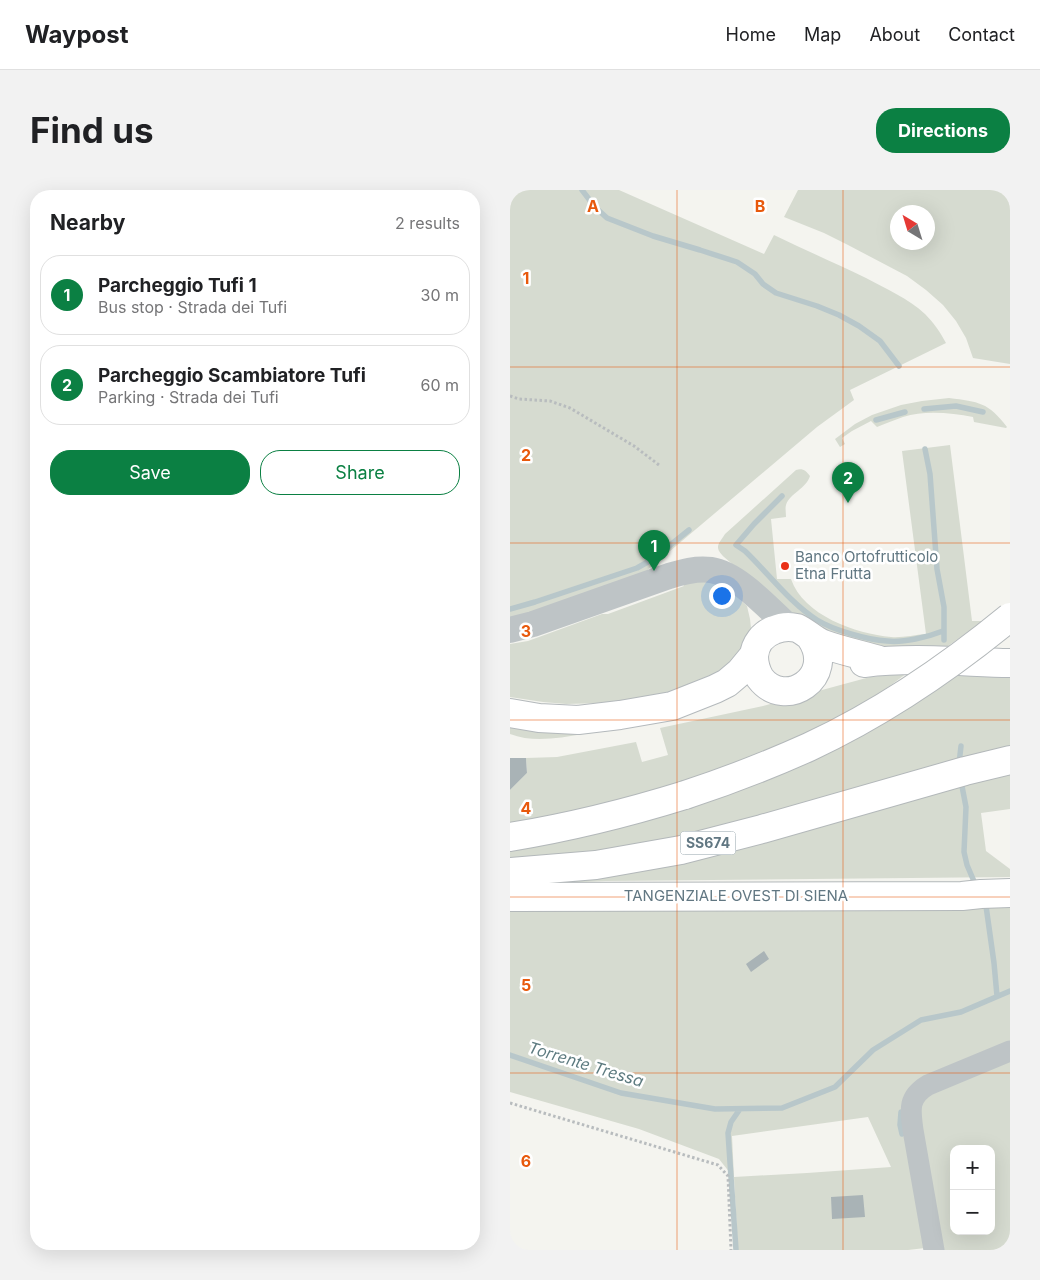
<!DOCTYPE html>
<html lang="en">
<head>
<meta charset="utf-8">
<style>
  body { margin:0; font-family:Inter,sans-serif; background:#f2f2f2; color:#202124 }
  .controls { position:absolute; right:15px; bottom:15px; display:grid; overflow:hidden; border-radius:10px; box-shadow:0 5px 20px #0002 }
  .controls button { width:45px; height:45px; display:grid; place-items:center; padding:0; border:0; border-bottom:1px solid #e0e0e0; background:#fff; color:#202124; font:25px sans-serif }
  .compass { position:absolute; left:380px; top:15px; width:45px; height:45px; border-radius:50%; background:#fff; box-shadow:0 5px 20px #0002; rotate:322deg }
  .you { position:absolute; left:211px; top:405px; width:18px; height:18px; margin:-12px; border:4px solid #fff; border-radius:50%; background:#1a73e8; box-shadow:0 0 0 8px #1a73e833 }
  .badge { display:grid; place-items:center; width:32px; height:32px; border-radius:50%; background:#0b8043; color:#fff; font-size:16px; font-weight:700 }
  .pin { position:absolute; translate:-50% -41px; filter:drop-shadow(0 1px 2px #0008) }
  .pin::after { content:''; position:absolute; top:26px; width:18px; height:15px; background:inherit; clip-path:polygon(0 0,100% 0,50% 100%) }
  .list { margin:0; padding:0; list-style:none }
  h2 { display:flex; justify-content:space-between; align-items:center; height:65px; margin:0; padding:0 20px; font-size:21px }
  h2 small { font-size:16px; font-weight:400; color:#757577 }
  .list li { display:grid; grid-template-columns:32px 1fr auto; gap:15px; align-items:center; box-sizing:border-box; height:80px; margin:0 10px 10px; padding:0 10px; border:1px solid #e0e0e0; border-radius:20px }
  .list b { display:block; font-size:19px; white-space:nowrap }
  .list p { margin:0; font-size:16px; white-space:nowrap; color:#757577 }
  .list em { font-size:16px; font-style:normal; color:#757577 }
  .actions { display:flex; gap:10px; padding:15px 20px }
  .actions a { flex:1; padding:11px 0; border:1px solid #0b8043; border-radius:20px; text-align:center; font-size:18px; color:#0b8043 }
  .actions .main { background:#0b8043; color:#fff }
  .map { position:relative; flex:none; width:500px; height:1060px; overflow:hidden; border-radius:20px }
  header { display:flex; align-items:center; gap:30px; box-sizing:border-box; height:70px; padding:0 25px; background:#fff; border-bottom:1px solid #e0e0e0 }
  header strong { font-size:24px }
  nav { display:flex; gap:28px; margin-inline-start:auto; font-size:18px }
  .intro { display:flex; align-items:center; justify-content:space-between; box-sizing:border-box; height:120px; padding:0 30px }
  h1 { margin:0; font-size:35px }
  .button { padding:12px 22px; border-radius:20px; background:#0b8043; color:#fff; font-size:18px; font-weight:700 }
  main { display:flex; gap:30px; padding:0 30px }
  aside { flex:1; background:#fff; border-radius:20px; box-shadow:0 5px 20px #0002 }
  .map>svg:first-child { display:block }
</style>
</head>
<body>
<header>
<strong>Waypost</strong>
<nav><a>Home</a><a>Map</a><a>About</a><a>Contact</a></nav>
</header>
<div class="intro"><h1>Find us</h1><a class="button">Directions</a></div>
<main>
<aside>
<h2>Nearby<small>2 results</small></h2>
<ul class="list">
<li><span class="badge">1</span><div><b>Parcheggio Tufi 1</b><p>Bus stop · Strada dei Tufi</p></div><em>30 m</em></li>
<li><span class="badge">2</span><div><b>Parcheggio Scambiatore Tufi</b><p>Parking · Strada dei Tufi</p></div><em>60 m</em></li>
</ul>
<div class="actions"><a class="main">Save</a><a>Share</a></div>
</aside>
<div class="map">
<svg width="500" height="1060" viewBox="0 0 500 1060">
  <rect width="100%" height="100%" fill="#f4f4ef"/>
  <path fill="#d6dbd0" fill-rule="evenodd" d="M0,0H109L254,64L264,45C295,60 325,73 356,88C376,99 398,108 415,124C424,133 430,142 436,153L340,200L344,210L307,237L134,383L28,420L0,428Z
    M288,0H500V174L463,168L456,148L446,131L433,115L416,100L397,86L338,55L314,43L274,27ZM388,22H418V52H388Z
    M439,208C469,212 478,212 497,237L496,238L464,232L463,227C441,223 415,220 393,227C384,230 375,234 367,237L361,231L342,241L332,248L335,254L330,257L325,249L345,234L362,225L391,215L412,211Z
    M440,255L462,431H473L431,461L361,457L289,431L214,367C204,357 208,355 215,344L286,280C293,278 296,281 300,286C296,299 280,303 276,315C275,318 276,323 276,327L261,329L267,389H281C293,425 346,444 381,447C392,448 404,445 416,444L392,261Z
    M172,391L211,392L237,416L240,429L242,447L237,464L201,492L137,508L94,513L56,514L33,512L0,507V454L18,451L92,424H98L174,396Z
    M445,482L500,484V558L172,649L108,661L0,672V657L111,633Z
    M397,483C386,491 375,500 363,507C272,561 172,596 71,622C48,628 23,631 0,636V600L17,583L16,568L47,567L126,552L132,572L158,565L150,538L253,516L360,487Z
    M0,534H122L123,537C106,540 90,542 73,544C49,548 23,553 0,544Z
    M500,578V619L471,623L476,661L500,679V687L96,691L0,695Z
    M500,717V854L402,900L415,1058L398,1060H228L224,988L209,969L129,939L0,902V720ZM358,927L381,977L297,983L224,987L222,946Z
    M500,870V1060H431L408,934L412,908ZM444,959H481V1041H444Z"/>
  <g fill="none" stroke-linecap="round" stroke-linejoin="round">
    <path stroke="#b8c7ca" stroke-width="5.5" d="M72,0L85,17L97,28L143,46L190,60L227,72L245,84L253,94L266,103L307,116L329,125L349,136L370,151L389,176
      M414,219L446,216L473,222
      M366,230L395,222
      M415,259L420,284L427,379L434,417V450
      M272,306L244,334L226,355L235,361C258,383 280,413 307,430C323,440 358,450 377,451C393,453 418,447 433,441
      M0,419L25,412L127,378L143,369L179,340
      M449,574L451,556
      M451,591L456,617L454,662L457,675L466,696
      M473,711L476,716L484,773L487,806
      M0,865L111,903L205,919L272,918L325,897L363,860L411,830L451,822L500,801
      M391,922L390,935L392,944
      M226,1060L218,943L221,932L230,919"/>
  </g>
  <path fill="#a9b3b6" d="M0,568H16L17,583L0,600Z
    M254,761L259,769L241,782L236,774Z
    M353,1005L355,1027L322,1029L321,1007Z"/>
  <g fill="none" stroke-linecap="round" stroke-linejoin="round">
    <defs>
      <path id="primary" d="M301,448C327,487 275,521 250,488C246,481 244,474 244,466C245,454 253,444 264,440C271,437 279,436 287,438C296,442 303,450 313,454C332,461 353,465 372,471
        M354,473C402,467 452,472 500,473
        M0,523L29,528L68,530L110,525L162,516L205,499L217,493L230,482L244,465"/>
      <path id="trunk" d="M0,647C61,637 117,623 175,605
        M0,682L86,675L171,660L252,639L455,581L500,570
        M0,707L452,706L471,704L500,703"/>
    </defs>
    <use href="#primary" stroke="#b4b9bc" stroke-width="30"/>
    <use href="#trunk" stroke="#b3b8ba" stroke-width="30"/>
    <path stroke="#b8bcbe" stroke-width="3" stroke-dasharray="2.5 2.5" stroke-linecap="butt" d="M0,206L9,209L40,211L60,218L124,256L149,275
      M0,913L208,975L218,986L221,1060"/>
    <path stroke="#bec4c6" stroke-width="21" d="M424,1060L403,940C400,919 398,907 418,895L500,861"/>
    <path stroke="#bec4c6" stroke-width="26" d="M0,440L23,434L159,386C172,382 186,378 201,380C228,384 259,419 279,437"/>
    <use href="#primary" stroke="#fff" stroke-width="28"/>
    <use href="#trunk" stroke="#fff" stroke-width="28"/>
    <defs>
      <path id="trunk-bridge" d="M175,605C218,591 259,575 299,557C372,523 438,478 500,427"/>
    </defs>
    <use href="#trunk-bridge" stroke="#b3b8ba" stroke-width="30" stroke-linecap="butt"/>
    <use href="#trunk-bridge" stroke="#fff" stroke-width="28"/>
  </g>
  <path fill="none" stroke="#e8590c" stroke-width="1" stroke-opacity="0.55" d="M167,0V1060M333,0V1060M0,177H500M0,353H500M0,530H500M0,707H500M0,883H500"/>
  <circle fill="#ea3119" stroke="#fff" stroke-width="2" cx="275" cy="376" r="5"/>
  <g text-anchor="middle" stroke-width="5" stroke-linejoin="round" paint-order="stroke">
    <rect fill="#fff" stroke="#90a0a8" stroke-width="1" x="170.5" y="641.5" width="55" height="23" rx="4"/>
    <g font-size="14" font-weight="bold" fill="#617782">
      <text x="198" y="658">SS674</text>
    </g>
    <g font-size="15" fill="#617782" stroke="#fff" text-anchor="start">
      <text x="285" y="372">Banco Ortofrutticolo<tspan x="285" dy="17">Etna Frutta</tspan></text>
    </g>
    <g font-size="15" fill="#617782" stroke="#fff">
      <text x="226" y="711">TANGENZIALE OVEST DI SIENA</text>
    </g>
    <g font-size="16" font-style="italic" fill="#5d7b80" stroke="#fff">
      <text transform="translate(76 874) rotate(17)" y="6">Torrente Tressa</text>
    </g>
  </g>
  <g font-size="16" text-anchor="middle" font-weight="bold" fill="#e8590c" stroke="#fff" stroke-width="5" stroke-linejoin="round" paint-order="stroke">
    <text x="83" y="22">A</text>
    <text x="250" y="22">B</text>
    <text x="16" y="94">1</text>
    <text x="16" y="271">2</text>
    <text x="16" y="447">3</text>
    <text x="16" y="624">4</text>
    <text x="16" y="801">5</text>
    <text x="16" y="977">6</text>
  </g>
</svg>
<div class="controls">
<button>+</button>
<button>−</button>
</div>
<svg class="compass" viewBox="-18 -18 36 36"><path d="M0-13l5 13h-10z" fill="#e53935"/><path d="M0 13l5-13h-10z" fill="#757577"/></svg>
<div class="you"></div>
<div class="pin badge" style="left:144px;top:381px">1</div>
<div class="pin badge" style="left:338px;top:313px">2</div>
</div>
</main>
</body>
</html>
